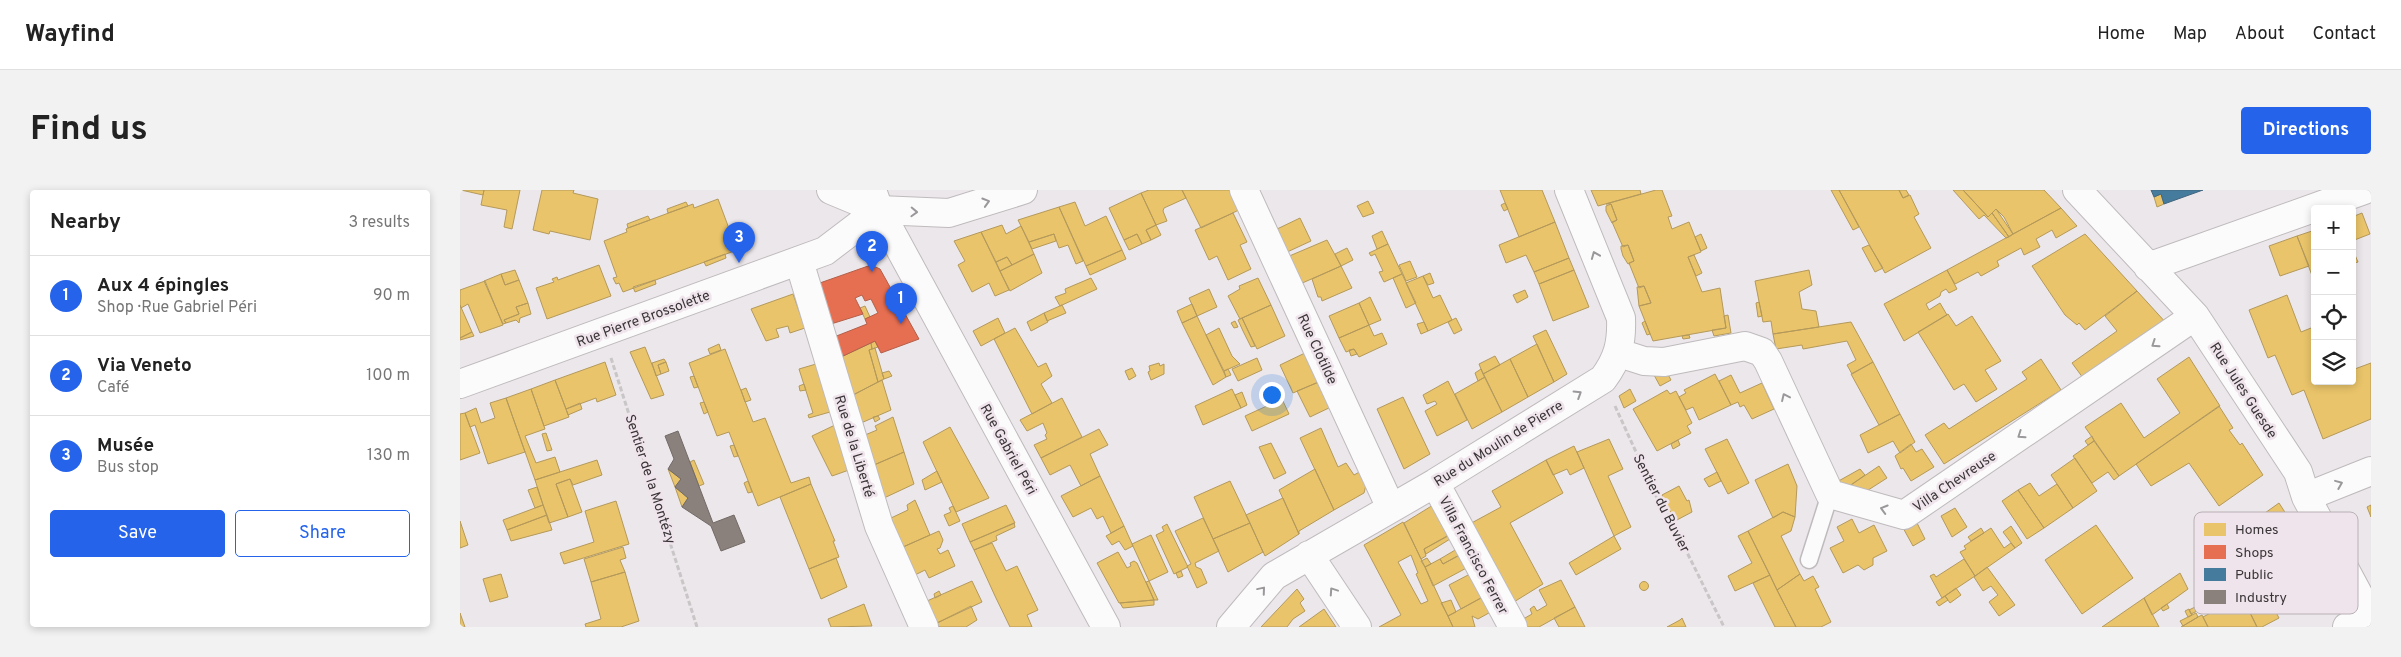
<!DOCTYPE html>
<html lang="en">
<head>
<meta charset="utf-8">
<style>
  body { margin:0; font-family:Overpass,sans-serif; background:#f2f2f2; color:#222 }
  .controls { position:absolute; right:15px; top:15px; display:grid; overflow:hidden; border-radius:5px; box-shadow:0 2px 8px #0003 }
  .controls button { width:45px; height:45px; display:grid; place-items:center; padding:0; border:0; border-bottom:1px solid #e0e0e0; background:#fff; color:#222; font:25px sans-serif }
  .you { position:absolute; left:811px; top:204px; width:18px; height:18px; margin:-12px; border:4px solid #fff; border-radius:50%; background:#1a73e8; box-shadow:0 0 0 8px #1a73e833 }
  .badge { display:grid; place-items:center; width:32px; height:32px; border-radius:50%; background:#2563eb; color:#fff; font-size:16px; font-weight:700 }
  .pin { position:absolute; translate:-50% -41px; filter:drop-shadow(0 1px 2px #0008) }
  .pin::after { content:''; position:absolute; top:26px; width:18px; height:15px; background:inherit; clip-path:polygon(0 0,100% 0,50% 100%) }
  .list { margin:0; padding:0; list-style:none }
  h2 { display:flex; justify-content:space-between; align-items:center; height:65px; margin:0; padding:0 20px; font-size:21px }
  h2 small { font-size:16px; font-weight:400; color:#767676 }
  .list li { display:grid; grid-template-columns:32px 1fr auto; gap:15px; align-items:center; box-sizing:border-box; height:80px; padding:0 20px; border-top:1px solid #e0e0e0 }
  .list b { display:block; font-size:19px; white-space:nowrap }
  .list p { margin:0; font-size:16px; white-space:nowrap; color:#767676 }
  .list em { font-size:16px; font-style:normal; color:#767676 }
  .actions { display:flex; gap:10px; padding:15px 20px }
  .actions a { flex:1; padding:11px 0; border:1px solid #2563eb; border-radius:5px; text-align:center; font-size:18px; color:#2563eb }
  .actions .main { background:#2563eb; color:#fff }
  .icon { flex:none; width:28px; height:28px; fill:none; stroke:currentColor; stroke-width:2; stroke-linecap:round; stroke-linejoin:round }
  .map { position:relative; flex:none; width:1911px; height:437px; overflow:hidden; border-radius:5px }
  header { display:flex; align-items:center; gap:30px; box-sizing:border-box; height:70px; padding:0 25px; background:#fff; border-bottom:1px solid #e0e0e0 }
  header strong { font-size:24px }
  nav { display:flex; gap:28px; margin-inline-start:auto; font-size:18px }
  .intro { display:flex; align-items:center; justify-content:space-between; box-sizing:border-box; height:120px; padding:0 30px }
  h1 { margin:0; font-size:35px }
  .button { padding:12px 22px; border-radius:5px; background:#2563eb; color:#fff; font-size:18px; font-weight:700 }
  main { display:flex; gap:30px; padding:0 30px }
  aside { flex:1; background:#fff; border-radius:5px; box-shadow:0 2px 8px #0003 }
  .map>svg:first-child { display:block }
</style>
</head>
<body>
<header>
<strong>Wayfind</strong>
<nav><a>Home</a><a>Map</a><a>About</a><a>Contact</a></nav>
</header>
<div class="intro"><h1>Find us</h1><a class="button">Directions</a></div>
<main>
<aside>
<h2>Nearby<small>3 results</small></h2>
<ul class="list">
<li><span class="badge">1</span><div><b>Aux 4 épingles</b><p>Shop · Rue Gabriel Péri</p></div><em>90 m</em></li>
<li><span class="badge">2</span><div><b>Via Veneto</b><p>Café</p></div><em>100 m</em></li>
<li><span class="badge">3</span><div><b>Musée</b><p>Bus stop</p></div><em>130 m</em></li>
</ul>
<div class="actions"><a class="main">Save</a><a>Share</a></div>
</aside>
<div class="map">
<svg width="1911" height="437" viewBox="0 0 1911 437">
  <rect width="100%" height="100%" fill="#ece7ea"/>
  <path fill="#e9c46a" stroke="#b4995b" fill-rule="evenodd" d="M1,0H24L23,5Z
    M24,0H60L52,39L44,37L47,20L21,15Z
    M82,0H114L113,3L138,9L130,50L90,41L89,44L73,40Z
    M689,0H722L726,8L704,18L703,21L707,31L696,35L681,3Z
    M722,0H772L781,19L741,38Z
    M1040,0H1082L1095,32L1059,47Z
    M1131,0H1180L1181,4L1138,16Z
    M1196,0H1202L1212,26L1208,27L1212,39L1229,32L1241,62L1228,67L1242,102L1260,98L1266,138L1193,151L1179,116L1191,113L1184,96L1179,98L1169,73L1174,71L1168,55L1163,57L1152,32L1157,30L1151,14H1146Z
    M1371,0H1379L1399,37L1393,40Z
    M1379,0H1439L1443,8L1450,5L1459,24L1454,27L1471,58L1425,83Z
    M1439,0H1446L1449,5L1443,8Z
    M1493,0H1503L1528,27L1532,23L1549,47L1546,48L1524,25L1519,29Z
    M1503,0H1584L1601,18L1553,44L1536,19L1528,27Z
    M681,3L696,35L686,40L691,50L682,54L677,44L664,50L649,18Z
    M1701,4L1704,14L1697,17L1694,7Z
    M258,9L277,60L163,102L159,93L156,94L153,88L157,87L144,51L167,42L166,39L168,38L233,14L234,18Z
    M908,11L914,23L903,27L897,16Z
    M226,12L228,16L208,23L207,19Z
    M615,12L625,36L646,26L662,60L626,76L599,17Z
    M1045,13L1048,19L1044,21L1041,15Z
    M1151,14L1157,30L1152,33L1146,21V16Z
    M599,17L623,71L616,74L608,55L599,58L594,44L569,52L558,30Z
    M1601,18L1617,36L1596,48L1592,40L1576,49L1580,57L1564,65L1561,58L1537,71L1539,76L1521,86L1518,82L1495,94L1487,80Z
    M1536,19L1544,27L1553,44L1549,47L1532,23Z
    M773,23L787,52L780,55L791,79L768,90L757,66L749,70L735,40Z
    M1902,23L1910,44L1892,51V27Z
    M188,26L190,30L168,38L167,34Z
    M840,28L851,51L825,63L815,40Z
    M1095,32L1109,68L1074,82L1066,65L1046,73L1039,55Z
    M542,35L546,44L561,36L574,64L552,75L547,67L536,72L521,42Z
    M696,35L701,45L691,50L686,40Z
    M1855,40V87L1853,88L1837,46Z
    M922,41L928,54L917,59L912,46Z
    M521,42L549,100L535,106L529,93L512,102L498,75L505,71L494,51Z
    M594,44L596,51L572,59L569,52Z
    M677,44L682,54L669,60L664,50Z
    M1241,44L1247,58L1241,61L1235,47Z
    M1625,44L1677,101L1625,140L1619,133L1617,135L1605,125L1572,76Z
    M1837,46L1849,76L1820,86L1809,56Z
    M867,50L881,76L840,94L827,67Z
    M928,54L942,84L924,92L919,82L923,81L915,64L911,66L909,63Z
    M1168,55L1174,71L1168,74L1163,66L1161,59V56Z
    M1409,55L1423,78L1415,82L1402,58Z
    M887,58L893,70L881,76L875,64Z
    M1892,58L1898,72L1892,74Z
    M662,60L666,69L630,85L626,76Z
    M265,64L266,68L246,76L244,72Z
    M574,64L582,83L550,101L540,81Z
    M1234,65L1242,83L1236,86L1228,67Z
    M547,67L552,75L540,81L536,72Z
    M1109,68L1114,80L1079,94L1074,82Z
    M950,71L957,87L946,91L939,75Z
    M139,75L151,106L87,129L76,98L94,92L92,89L97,87L98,90Z
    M881,76L892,98L862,111L861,107H858L852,89Z
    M55,80L59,90L45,95L41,84Z
    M1114,80L1129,117L1093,131L1079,94Z
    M1349,80L1352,95L1339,102L1342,119L1356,121L1359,137L1313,144L1311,131L1303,132L1295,91Z
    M1487,80L1497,99L1489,103L1486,99L1481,102L1480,106L1466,114L1469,120L1480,113L1487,125L1444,151L1424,114Z
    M970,83L974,93L968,95L963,86Z
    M41,84L45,95L59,90L68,113L56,117L59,124L44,130L46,133L43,134L24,91Z
    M942,84L956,113L946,118L933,88Z
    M963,86L973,108L980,105L992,130L968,141L946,93Z
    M631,88L637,99L600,116L595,107L606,103L605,99Z
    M798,88L811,115L780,129L768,106L780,99L779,96Z
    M195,90L196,94L175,102L173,97Z
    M25,91L43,135L20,143L8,114L1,118L0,115V100Z
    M1184,96L1191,113L1179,116L1177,97Z
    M749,99L757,117L737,126L729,108Z
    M1065,100L1068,107L1057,113L1053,105Z
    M1677,101L1708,135L1626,192L1612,173L1657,141L1645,126Z
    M333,104L345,138L330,143L328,136L316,139L319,147L306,151L291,119Z
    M1827,105L1841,142L1851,138L1855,146V191H1892V180L1911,173V229L1863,249L1844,200L1832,205L1815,165L1808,168L1789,120Z
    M910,107L921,130L909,135L899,113Z
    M1299,112L1302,126L1298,127L1296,113Z
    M68,113L71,124L60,128L59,133L56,130L46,133L44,130L59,124L56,117Z
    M899,113L909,135L879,148L869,126Z
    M732,114L737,126L722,133L717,121Z
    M0,115L12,142L0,148Z
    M602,115L606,123L587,131L584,123Z
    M811,115L825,146L797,159L782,128Z
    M405,116L410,127L405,129L400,118Z
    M584,123L588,132L571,141L567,132Z
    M1488,124L1496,136L1512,126L1541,171L1525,180L1537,199L1516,212L1504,194L1494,200L1458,142Z
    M1268,125L1271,143L1254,146L1252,140L1266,138L1264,126Z
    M737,126L766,187L753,195L722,133Z
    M538,128L545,143L521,156L513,141Z
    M782,128L795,156L791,157L783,141L778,130Z
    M996,128L1002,140L994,144L988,132Z
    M775,131L778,137L774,138L771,133Z
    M1185,131L1190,144L1187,145L1182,133Z
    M964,132L968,141L961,144L957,134Z
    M1391,132L1413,172L1392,184L1387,175L1396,170L1387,151L1343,159L1342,155L1316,159L1313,144Z
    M909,135L914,146L922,143L927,154L899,167L894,159L886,162L879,148Z
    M555,138L578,177L586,173L592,186L581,194L592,213L572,224L534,149Z
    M759,138L772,166L780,174L764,181L746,145Z
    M1086,140L1107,184L1094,192L1073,146Z
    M12,142L14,146L0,150V148Z
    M1229,145L1230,148L1223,149L1222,146Z
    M415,151L418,157L412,159L411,153Z
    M411,153L412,159L409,160L418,192L393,205L381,167Z
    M259,154L261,160L250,164L248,159Z
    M1077,154L1094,192L1068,207L1050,169Z
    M185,157L204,205L191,209L170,162Z
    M415,158L424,189L418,192L409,160Z
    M265,159L293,232L305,228L331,293L349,287L351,294L298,316L269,242L257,246L229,173Z
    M894,159L897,164L891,166L889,160Z
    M847,162L861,191L833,203L820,175Z
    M1035,166L1040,175L1023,184L1019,174Z
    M1729,167L1760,216L1659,286L1625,237L1661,213L1684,248L1720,223L1697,189Z
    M797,168L802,180L778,191L772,179Z
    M204,169L206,172L198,175L201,184L196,186L192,173Z
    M1050,169L1068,207L1042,222L1023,184Z
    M1581,169L1601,200L1484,274L1465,245L1484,233L1489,239L1567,189L1562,182Z
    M145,172L156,205L137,212L136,208L106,219L95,190Z
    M206,172L209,181L201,184L198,175Z
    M1413,172L1440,224L1419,235L1391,184Z
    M699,173L700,176L704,174V184L691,190L688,182L690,181L689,176Z
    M356,174L370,222L349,228L348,225L353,223L339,179Z
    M672,178L676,186L669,190L665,181Z
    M768,179L771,185L766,187L764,181Z
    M1021,179L1025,187L1018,191L1015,183Z
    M1205,179L1211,190L1200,196L1194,185Z
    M429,181L432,186L424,189L422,183Z
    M1255,184L1271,215L1239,230L1233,217L1226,220L1219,207L1226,203L1224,200Z
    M1271,185L1280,203L1302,193L1314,219L1292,229L1284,215L1280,217L1278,212L1271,215L1259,191Z
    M234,186L238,197L234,198L230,187Z
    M1025,187L1042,222L1012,239L995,204Z
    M95,190L109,227L84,236L71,199Z
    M422,190L431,220L401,233L393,205Z
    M861,191L873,216L850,227L837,201Z
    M988,191L1007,230L977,246L965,221L977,214L975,211L967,214L963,205Z
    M344,194L346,200L340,201L339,196Z
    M286,198L291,210L285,212L281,200Z
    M71,199L85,239L65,246L76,273L95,267L100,282L75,290L46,208Z
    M772,199L781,218L743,235L735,216Z
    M1170,199L1176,211L1164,218L1159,206Z
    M1207,200L1210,204L1216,201L1232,233L1227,236L1231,243L1197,261L1173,219Z
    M782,202L787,215L781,218L775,205Z
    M943,207L970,264L944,279L917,219Z
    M46,208L65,262L28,274L15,235L10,237L5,223L16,218L21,233L35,228L30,213Z
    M602,208L622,247L581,268L574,255L587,249L585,245L587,243L583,233L567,241L560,230Z
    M822,209L829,224L792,241L785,226Z
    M244,212L248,222L244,224L240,213Z
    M120,213L122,219L108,225L106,219Z
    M1759,216L1773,238L1769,240L1780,255L1782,253L1803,285L1759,316L1729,273L1691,296L1676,274Z
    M5,223L20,263L0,270V224Z
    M1440,224L1455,252L1440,263L1433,251L1408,263L1400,245Z
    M418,226L420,229L415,232L413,227Z
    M433,227L444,262L414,275L405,245L417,240L415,236Z
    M375,235L389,280L372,286L352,246Z
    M490,237L529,308L496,322L463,252Z
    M861,238L878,277L886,273L894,285L903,280L907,291L904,303L874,320L840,248Z
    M639,239L648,255L630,264L640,286L621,296L610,275L590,285L581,268Z
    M86,243L92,260L87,261L82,244Z
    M1632,246L1634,251L1628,255L1625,251Z
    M1149,249L1163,279L1148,286L1171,337L1154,346L1117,262Z
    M1267,249L1289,293L1268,304L1245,259Z
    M1218,250L1220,255L1213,259L1211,254Z
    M1634,251L1659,286L1654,290L1648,282L1632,293L1613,266Z
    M811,253L826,283L814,289L799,257Z
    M1451,254L1456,262L1462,259L1474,277L1451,291L1443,278L1441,279L1435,266Z
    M274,255L278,266L274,267L270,256Z
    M1114,256L1124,278L1110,285L1107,279L1093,285L1086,270Z
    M444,262L454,294L424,308L414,275Z
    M1615,268L1637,301L1613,318L1591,285Z
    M137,270L142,285L113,295L110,289L96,294L108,327L89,333L75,290Z
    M234,270L244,294L239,296L230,272Z
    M1086,270L1103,303L1050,333L1083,394L1049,415L1006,336L1041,317L1032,301Z
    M1328,274L1337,296L1335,327L1323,322L1313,328L1295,290Z
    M1419,276L1427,288L1402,304L1385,299Z
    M208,279L221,289L215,297Z
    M855,279L874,320L839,341V344L819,300Z
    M1400,279L1405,285L1385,299L1375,293Z
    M477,281L482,292L465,300L462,290Z
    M1257,282L1261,291L1249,297L1244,289Z
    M640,286L664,336L651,343L643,326L637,329L631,318L613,327L601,306Z
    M110,289L122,322L108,327L96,294Z
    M288,291L292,302L288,303L284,293Z
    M770,291L790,333L753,349L734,307Z
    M1570,293L1579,306L1597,294L1613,318L1584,338L1558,300Z
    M351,294L375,351H373L379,367L349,379L320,307Z
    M1219,296L1227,311L1229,310L1232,322L1215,331L1202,305Z
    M77,297L83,315L75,318L68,300Z
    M215,297L228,308L222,317Z
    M1558,300L1584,338L1567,349L1542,311Z
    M823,308L839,344L805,366L786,325Z
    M455,310L470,345L443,357L431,328L448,320L447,315Z
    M156,311L169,354L104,374L100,363L134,352L125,321Z
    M978,312L994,342L964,359L966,366L961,369L944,333Z
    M1819,313L1830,330L1794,354H1791L1781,340Z
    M83,315L87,325L47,340L43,330Z
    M546,315L555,333L510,352L502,334Z
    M1911,315V327L1907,317Z
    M493,316L500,331L489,336L484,325L491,322L489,318Z
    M1495,318L1507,337L1492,347L1481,326Z
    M1323,322L1335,327L1331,341L1321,346L1340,384L1317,400L1288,341Z
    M87,325L92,340L51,351L47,340Z
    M743,328L759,361L735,373L736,377L741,379L747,393L737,398L727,376L731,374L715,341Z
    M1392,329L1399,343L1414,335L1427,361L1413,368V375L1404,380L1398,375L1383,383L1370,358L1384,351L1377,337Z
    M1455,329L1465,349L1453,356L1442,336Z
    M0,331L8,355L0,358Z
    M943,332L965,377L993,437H919L941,425L904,355ZM951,365L958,383L956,384L968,411L961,414L938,372Z
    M554,333L555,337L536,346L537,350L514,360L510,352Z
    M790,333L803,362L768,382L753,349Z
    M707,334L728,377L714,384L696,345L704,341L702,337Z
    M1636,335L1673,388L1622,424L1585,370Z
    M664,336L673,356L665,360L659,351L652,355L646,346Z
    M1551,336L1562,353L1555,358L1543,342Z
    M1521,338L1524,343L1511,351L1508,347Z
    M1531,338L1544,358L1551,353L1555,358L1515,386L1500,362L1506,359L1504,356Z
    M479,341L483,350L480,358L477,359L480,364L488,360L495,376L469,388L465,380L455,385L443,357Z
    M1288,341L1310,385L1275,401L1268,386L1292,373L1278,346Z
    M691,345L708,382L689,391L672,354Z
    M988,346L990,349L966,364L964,359Z
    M1154,346L1161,359L1116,385L1109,373Z
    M532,353L546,381L557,376L578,420L567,425L572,437H550L535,406L514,360Z
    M1002,356L1005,362L983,374L980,369Z
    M163,357L166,368L160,370L165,382L131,392L124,369Z
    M658,362L667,378L671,376L670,373L674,371L677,373L694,410L659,413L637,373Z
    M1005,362L1012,375L973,396L965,377L980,369L983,374Z
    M376,368L387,397L361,409L349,379Z
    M967,368L971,374L965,377L961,371Z
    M1504,369L1515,386L1482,408L1470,386L1474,384L1476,387Z
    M1527,377L1555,415L1539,426L1529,412L1538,405L1531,396L1523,401L1514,387Z
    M721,381L723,386L718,388L716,383Z
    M165,382L179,431L161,437H126L125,434L141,429L131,392Z
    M1720,383L1728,399L1692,425L1684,408Z
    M41,384L48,407L30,412L23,389Z
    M1010,384L1023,407L1001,419L989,395Z
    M1340,384L1344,391L1353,386L1359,397L1355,399L1371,432L1361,437H1336L1317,400Z
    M1310,385L1317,400L1336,437H1315L1293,393Z
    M1101,390L1115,417L1079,437H1061L1058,432L1072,424L1070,419L1074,416L1077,421L1087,415L1079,400Z
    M512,391L522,412L477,433L467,411Z
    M689,391L698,410H694L686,392Z
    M1179.5 396a4.5 4.5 0 1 1 9 0a4.5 4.5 0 1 1-9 0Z
    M1496,398L1501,405L1490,413L1485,406Z
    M837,399L844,409L840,413L845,421L833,429L827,437H801Z
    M479,401L481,405L475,408L474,404Z
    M1028,404L1036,419L1018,429L1012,426L1015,437H993L988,426Z
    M1485,406L1488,410L1479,416L1476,412Z
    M1808,407L1819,428L1802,437H1797L1788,419Z
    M1684,408L1699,437H1642Z
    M694,410V415L663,418L660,413Z
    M991,410L996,422L988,426L981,413Z
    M1769,413L1773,421L1786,414L1797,437H1748L1743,427Z
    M404,414L412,436L371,437L368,429Z
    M1707,414L1709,418L1703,421L1701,418Z
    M511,416L517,430L506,437H479L477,433Z
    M1115,417L1125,437H1099L1094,428Z
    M1735,417L1737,421L1731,424L1729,420Z
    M864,419L876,437H839Z
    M1729,419L1732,425L1728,427L1725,421Z
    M0,423L5,437H0Z
    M1736,423L1738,427L1723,436L1720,431Z
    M1742,425L1748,437H1721L1738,427Z
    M1222,428L1226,437H1207L1220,430Z"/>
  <path fill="#e76f51" stroke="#b35e49" d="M411,75L420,79L459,149L421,163L415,151L381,167L374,147L407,134L405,129L418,123L411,109L405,111L402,105L395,108L403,124L371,134L357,94Z"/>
  <path fill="#457b9d" stroke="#41667e" d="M1691,0H1743L1704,14L1701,4L1694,7Z"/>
  <path fill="#8a817c" stroke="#726a67" d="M218,241L253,333L274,325L285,352L261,361L251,336L222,317L228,308L215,297L221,289L208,279L214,269L205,246Z"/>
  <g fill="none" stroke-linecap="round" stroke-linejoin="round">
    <defs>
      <path id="lane" d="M1349,370L1370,304"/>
      <path id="street" d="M784,0L931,318
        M1617,0L1735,126L1838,282L1846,307L1911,428
        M419,20L489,23L563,0
        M339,71L419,336L464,437
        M1688,77L1904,0
        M1159,163L1184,171L1204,172L1285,156L1302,162L1308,171L1370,304L1444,325L1735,126
        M975,293L1053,437
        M1846,307L1911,281
        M849,365L897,437
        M771,437L814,386L975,293L1143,189C1158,169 1162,153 1161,128L1109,0
        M1887,437L1909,426"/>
      <path id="secondary" d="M371,0L419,20
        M412,0L419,20L646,437
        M0,194L365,61L419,20"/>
    </defs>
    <use href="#lane" stroke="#bfbbbd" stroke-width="19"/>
    <use href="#street" stroke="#bfbbbd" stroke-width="30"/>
    <use href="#secondary" stroke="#bfbbbd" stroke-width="30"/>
    <path stroke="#c9c6c7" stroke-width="3" stroke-dasharray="5 2.5" stroke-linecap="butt" d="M151,168L237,437
      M1155,216L1197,308L1205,318L1264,437"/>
    <use href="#lane" stroke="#fcfbfc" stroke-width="16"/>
    <use href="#street" stroke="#fcfbfc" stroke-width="28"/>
    <use href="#secondary" stroke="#fcfbfc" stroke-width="28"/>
  </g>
  <defs><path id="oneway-chevron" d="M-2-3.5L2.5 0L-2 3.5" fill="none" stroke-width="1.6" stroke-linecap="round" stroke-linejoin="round" transform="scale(1.25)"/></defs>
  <g stroke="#9a989a">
    <use href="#oneway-chevron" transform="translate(526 12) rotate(-17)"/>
    <use href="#oneway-chevron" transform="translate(454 22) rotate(2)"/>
    <use href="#oneway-chevron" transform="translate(1135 65) rotate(-112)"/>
    <use href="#oneway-chevron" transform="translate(1695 154) rotate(146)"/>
    <use href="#oneway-chevron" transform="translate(1118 204) rotate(-32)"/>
    <use href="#oneway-chevron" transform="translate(1325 207) rotate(-115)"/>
    <use href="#oneway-chevron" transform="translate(1561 245) rotate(146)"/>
    <use href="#oneway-chevron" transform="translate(1879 294) rotate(-22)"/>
    <use href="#oneway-chevron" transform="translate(1424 319) rotate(-164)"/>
    <use href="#oneway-chevron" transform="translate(802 400) rotate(-50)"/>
    <use href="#oneway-chevron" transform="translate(873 401) rotate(-124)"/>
  </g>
  <g text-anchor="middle" stroke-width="5" stroke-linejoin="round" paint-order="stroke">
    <g font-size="14" fill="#393537" stroke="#efe4eb">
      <text transform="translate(183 128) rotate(-20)" y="5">Rue Pierre Brossolette</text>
      <text transform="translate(858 159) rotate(65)" y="5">Rue Clotilde</text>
      <text transform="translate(1784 200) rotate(57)" y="5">Rue Jules Guesde</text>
      <text transform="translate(1038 253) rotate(-32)" y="5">Rue du Moulin de Pierre</text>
      <text transform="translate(395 256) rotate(73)" y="5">Rue de la Liberté</text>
      <text transform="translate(549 259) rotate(61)" y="5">Rue Gabriel Péri</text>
      <text transform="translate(191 289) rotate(72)" y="5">Sentier de la Montézy</text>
      <text transform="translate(1494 291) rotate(-34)" y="5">Villa Chevreuse</text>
      <text transform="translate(1202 313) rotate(63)" y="5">Sentier du Buvier</text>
      <text transform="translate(1014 365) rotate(62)" y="5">Villa Francisco Ferrer</text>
    </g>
  </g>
  <rect x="1734" y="322" width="164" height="102" rx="8" fill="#efe4eb" stroke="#b8b0b5" stroke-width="1"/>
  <rect x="1744" y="333" width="22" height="13" fill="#e9c46a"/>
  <rect x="1744" y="355" width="22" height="14" fill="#e76f51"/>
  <rect x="1744" y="378" width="22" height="13" fill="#457b9d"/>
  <rect x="1744" y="400" width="22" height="14" fill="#8a817c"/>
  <g font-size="14" fill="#393537">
    <text x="1775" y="344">Homes</text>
    <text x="1775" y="367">Shops</text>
    <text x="1775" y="389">Public</text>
    <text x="1775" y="412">Industry</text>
  </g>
</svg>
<div class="controls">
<button>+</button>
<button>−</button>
<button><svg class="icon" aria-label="locate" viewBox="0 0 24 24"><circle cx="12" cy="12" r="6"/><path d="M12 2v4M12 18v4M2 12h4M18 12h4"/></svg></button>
<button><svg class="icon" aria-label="layers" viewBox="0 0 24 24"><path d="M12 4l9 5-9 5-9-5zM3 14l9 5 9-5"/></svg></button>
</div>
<div class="you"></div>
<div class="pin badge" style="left:441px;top:134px">1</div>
<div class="pin badge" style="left:412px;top:82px">2</div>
<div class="pin badge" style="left:279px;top:73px">3</div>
</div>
</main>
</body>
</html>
